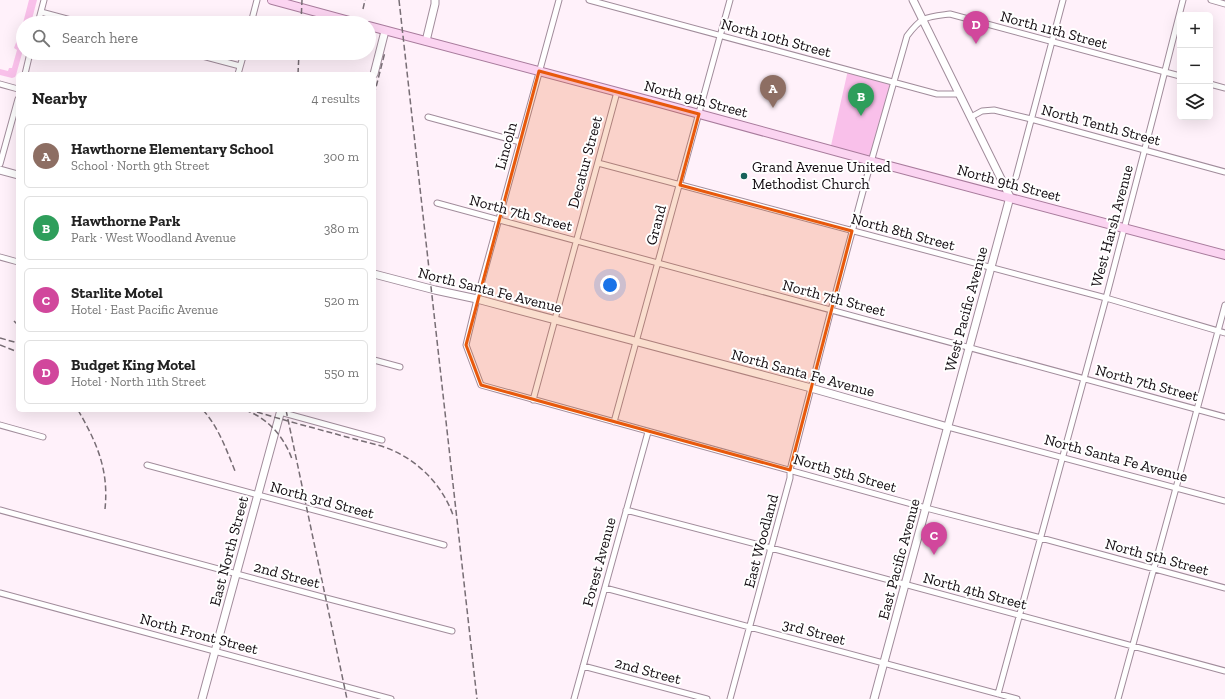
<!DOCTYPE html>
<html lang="en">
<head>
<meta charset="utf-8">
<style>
  body { margin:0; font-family:"Zilla Slab",serif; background:#f6f6f6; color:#222 }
  .controls { position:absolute; right:12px; top:12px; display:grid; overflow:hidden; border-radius:6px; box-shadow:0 4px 16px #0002 }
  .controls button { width:36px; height:36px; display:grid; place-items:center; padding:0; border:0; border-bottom:1px solid #e0e0e0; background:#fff; color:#222; font:20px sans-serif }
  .you { position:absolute; left:610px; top:285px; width:14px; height:14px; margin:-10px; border:3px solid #fff; border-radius:50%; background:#1a73e8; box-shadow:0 0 0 6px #1a73e833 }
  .badge { display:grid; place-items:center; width:26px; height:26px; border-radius:50%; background:#db2777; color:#fff; font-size:13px; font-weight:700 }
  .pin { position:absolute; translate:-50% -33px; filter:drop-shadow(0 1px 2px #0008) }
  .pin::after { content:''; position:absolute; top:21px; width:14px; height:12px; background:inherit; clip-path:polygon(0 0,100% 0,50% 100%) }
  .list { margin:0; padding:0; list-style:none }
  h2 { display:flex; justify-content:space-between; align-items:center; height:52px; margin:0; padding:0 16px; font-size:17px }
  h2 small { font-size:13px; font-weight:400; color:#767676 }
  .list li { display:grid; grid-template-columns:26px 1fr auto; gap:12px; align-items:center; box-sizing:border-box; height:64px; margin:0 8px 8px; padding:0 8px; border:1px solid #e0e0e0; border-radius:6px }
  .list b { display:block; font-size:15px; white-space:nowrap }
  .list p { margin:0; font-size:13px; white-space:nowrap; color:#767676 }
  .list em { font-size:13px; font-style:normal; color:#767676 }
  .icon { flex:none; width:22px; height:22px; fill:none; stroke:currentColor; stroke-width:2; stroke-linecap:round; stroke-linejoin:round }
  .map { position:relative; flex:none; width:1225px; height:699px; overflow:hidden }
  .search { position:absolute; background:#fff; box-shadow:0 4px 16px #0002; left:16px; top:16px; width:360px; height:44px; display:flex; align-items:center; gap:10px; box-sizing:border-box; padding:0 14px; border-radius:22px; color:#767676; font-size:15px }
  .panel { position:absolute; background:#fff; box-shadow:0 4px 16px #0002; left:16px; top:72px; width:360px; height:340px; border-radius:6px }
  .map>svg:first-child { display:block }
</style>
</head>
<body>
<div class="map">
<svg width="1225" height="699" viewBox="0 0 1225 699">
  <rect width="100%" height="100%" fill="#fff1fa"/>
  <path fill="#f9c0ea" d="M29,0H37L31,23H23Z
    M17,40L23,42V50L16,75L15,77L12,78L0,75V69L8,71L9,68H12L17,50L14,48Z
    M848,70L894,82L871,161L830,150Z"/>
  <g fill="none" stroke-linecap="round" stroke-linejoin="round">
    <defs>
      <path id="street" d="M559,0L477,299L466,345L481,385L926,508L1041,538L1225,588
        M589,0L937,94H959
        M1211,0L1225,4
        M41,12L82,23
        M38,23L44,0
        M251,23L257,0
        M191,53L240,66
        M25,74L30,53
        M238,74L244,53
        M0,84L18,89
        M1210,84L1225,88
        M428,117L520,142
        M971,117L982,111L994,110L1031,119L1225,172
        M598,163L1106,298L1225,333
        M0,164L18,99
        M1016,177L1063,0
        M437,203L1225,417
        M0,257L18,262
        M374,360L400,367
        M533,400L617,92
        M280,412L382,440
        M614,422L730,0
        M0,425L43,437
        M948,427L1225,501
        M147,465L444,545
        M0,510L322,597L452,631
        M626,510L771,548L1225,671
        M605,588L1017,699
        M0,593L391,699
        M583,666L707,699
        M998,694L1106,298L1155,110L1183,0
        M574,699L648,432
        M730,699L790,478V470L831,310L869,169L907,36C922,16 926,17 950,14L1180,76
        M1118,699L1176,488L1225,305"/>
      <path id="secondary" d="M426,41L435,4V0
        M374,74L385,31
        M0,170L18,175
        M374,274L435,290L477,299L811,388L948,427
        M202,699L281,410
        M874,699L1010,197L913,0"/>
      <path id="primary" d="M272,0L357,23
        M369,26L659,103L871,161L1225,255"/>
    </defs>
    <use href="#street" stroke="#a18c9b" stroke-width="7"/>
    <use href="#secondary" stroke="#a18c9b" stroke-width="9"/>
    <use href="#primary" stroke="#a87b9c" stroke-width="10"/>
    <use href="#street" stroke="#fff" stroke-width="5"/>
    <use href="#secondary" stroke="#fff" stroke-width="7"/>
    <use href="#primary" stroke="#fbd4f1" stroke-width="8"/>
    <path stroke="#776d74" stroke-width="1.5" stroke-dasharray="6 3" stroke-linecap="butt" d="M399,0L477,699
      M363,9L365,0
      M301,23L302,0
      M298,74L299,53
      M374,95L385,52
      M14,321L18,325
      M0,338L18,343
      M0,345L18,352
      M78,410C97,443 109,470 105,509
      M203,410C219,428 226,449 235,471
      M245,410C268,418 284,437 292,459
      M286,410L347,699
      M257,412C283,420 310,427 336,434C352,439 368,442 384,447C416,458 442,484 453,515"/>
  </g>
  <path fill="#e8590c" fill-opacity="0.2" stroke="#e8590c" stroke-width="3" stroke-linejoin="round" d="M539,71L699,114L680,185L852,231L790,470L481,385L466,345Z"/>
  <circle fill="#17625a" stroke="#fff" stroke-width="1.5" cx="744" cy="176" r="4"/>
  <g text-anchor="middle" stroke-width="4" stroke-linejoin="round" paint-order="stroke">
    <g font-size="15" fill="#120b10" stroke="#fff">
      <text transform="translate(1054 30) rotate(15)" y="5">North 11th Street</text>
      <text transform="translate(776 38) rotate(15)" y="5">North 10th Street</text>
      <text transform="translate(696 99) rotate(15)" y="5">North 9th Street</text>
      <text transform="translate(1101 125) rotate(15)" y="5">North Tenth Street</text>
      <text transform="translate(506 146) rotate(-75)" y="5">Lincoln</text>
      <text transform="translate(585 162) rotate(-75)" y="5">Decatur Street</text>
      <text transform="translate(1009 183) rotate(15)" y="5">North 9th Street</text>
      <text transform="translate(521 213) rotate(15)" y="5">North 7th Street</text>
      <text transform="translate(656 225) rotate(-75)" y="5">Grand</text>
      <text transform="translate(1112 226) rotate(-75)" y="5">West Harsh Avenue</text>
      <text transform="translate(903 232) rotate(15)" y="5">North 8th Street</text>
      <text transform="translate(490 290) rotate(14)" y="5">North Santa Fe Avenue</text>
      <text transform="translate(834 298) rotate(15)" y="5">North 7th Street</text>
      <text transform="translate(966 309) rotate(-75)" y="5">West Pacific Avenue</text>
      <text transform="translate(803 373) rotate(15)" y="5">North Santa Fe Avenue</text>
      <text transform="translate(1147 383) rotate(15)" y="5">North 7th Street</text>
      <text transform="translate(1116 458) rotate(15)" y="5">North Santa Fe Avenue</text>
      <text transform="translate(845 473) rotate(16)" y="5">North 5th Street</text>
      <text transform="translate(322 500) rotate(15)" y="5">North 3rd Street</text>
      <text transform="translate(761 541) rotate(-75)" y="5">East Woodland</text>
      <text transform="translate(229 551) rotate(-75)" y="5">East North Street</text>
      <text transform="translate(1157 557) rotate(15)" y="5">North 5th Street</text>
      <text transform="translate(899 559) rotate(-75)" y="5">East Pacific Avenue</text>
      <text transform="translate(599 562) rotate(-75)" y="5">Forest Avenue</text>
      <text transform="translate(287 575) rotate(15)" y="5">2nd Street</text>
      <text transform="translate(975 591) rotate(15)" y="5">North 4th Street</text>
      <text transform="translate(814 632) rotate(15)" y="5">3rd Street</text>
      <text transform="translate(199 634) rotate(15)" y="5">North Front Street</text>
      <text transform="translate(648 671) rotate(15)" y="5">2nd Street</text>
    </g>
    <g font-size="15" fill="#120b10" stroke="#fff" text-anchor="start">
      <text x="752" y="172">Grand Avenue United<tspan x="752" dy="17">Methodist Church</tspan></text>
    </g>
  </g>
</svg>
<div class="controls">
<button>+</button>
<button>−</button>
<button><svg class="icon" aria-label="layers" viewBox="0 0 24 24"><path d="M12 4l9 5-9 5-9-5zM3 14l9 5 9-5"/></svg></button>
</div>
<div class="you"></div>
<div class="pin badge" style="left:773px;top:108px;background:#8d6e63">A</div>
<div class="pin badge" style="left:861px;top:116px;background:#2e9e5b">B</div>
<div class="pin badge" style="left:934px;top:555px;background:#d1479c">C</div>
<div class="pin badge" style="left:976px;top:44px;background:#d1479c">D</div>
<div class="search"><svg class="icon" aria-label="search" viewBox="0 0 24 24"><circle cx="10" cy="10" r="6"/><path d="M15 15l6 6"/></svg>Search here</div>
<section class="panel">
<h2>Nearby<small>4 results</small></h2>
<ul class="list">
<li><span class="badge" style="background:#8d6e63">A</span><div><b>Hawthorne Elementary School</b><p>School · North 9th Street</p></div><em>300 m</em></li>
<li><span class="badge" style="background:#2e9e5b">B</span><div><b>Hawthorne Park</b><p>Park · West Woodland Avenue</p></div><em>380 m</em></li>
<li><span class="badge" style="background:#d1479c">C</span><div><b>Starlite Motel</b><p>Hotel · East Pacific Avenue</p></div><em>520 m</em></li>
<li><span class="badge" style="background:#d1479c">D</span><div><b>Budget King Motel</b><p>Hotel · North 11th Street</p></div><em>550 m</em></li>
</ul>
</section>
</div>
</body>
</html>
